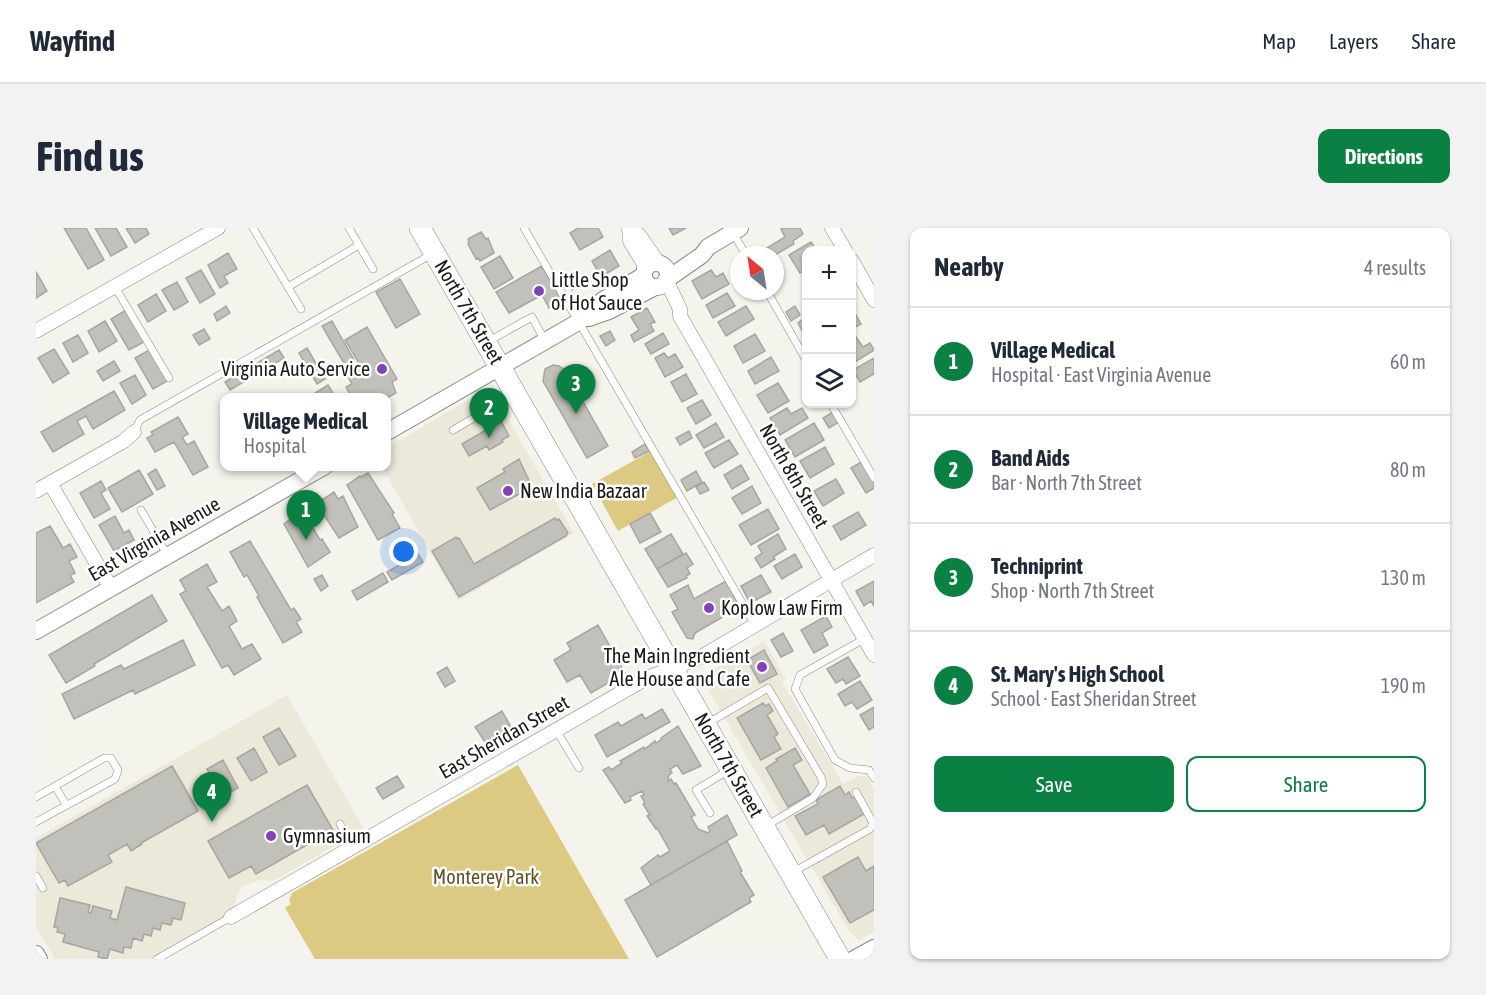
<!DOCTYPE html>
<html lang="en">
<head>
<meta charset="utf-8">
<style>
  body { margin:0; font-family:"Asap Condensed",sans-serif; background:#f2f2f3; color:#1f2937 }
  .controls { position:absolute; right:18px; top:18px; display:grid; overflow:hidden; border-radius:12px; box-shadow:0 2px 4px #0004 }
  .controls button { width:54px; height:54px; display:grid; place-items:center; padding:0; border:0; border-bottom:2px solid #e0e1e3; background:#fff; color:#1f2937; font:30px sans-serif }
  .compass { position:absolute; left:694px; top:18px; width:54px; height:54px; border-radius:50%; background:#fff; box-shadow:0 2px 4px #0004; rotate:330deg }
  .you { position:absolute; left:368px; top:324px; width:21px; height:21px; margin:-15px; border:4px solid #fff; border-radius:50%; background:#1a73e8; box-shadow:0 0 0 9px #1a73e833 }
  .badge { display:grid; place-items:center; width:39px; height:39px; border-radius:50%; background:#0b8043; color:#fff; font-size:20px; font-weight:700 }
  .pin { position:absolute; translate:-50% -50px; filter:drop-shadow(0 2px 3px #0008) }
  .pin::after { content:''; position:absolute; top:32px; width:21px; height:18px; background:inherit; clip-path:polygon(0 0,100% 0,50% 100%) }
  .popup { position:absolute; left:184px; top:165px; width:171px; height:78px; box-sizing:border-box; display:grid; place-content:center; border-radius:12px; background:#fff; filter:drop-shadow(0 2px 4px #0005); font-size:20px; white-space:nowrap; color:#747a83 }
  .popup b { font-size:22px; color:#1f2937 }
  .popup::after { content:''; position:absolute; left:50%; top:100%; margin-left:-12px; border:12px solid transparent; border-top-color:#fff }
  .list { margin:0; padding:0; list-style:none }
  h2 { display:flex; justify-content:space-between; align-items:center; height:78px; margin:0; padding:0 24px; font-size:26px }
  h2 small { font-size:20px; font-weight:400; color:#747a83 }
  .list li { display:grid; grid-template-columns:39px 1fr auto; gap:18px; align-items:center; box-sizing:border-box; height:108px; padding:0 24px; border-top:2px solid #e0e1e3 }
  .list b { display:block; font-size:22px; white-space:nowrap }
  .list p { margin:0; font-size:20px; white-space:nowrap; color:#747a83 }
  .list em { font-size:20px; font-style:normal; color:#747a83 }
  .actions { display:flex; gap:12px; padding:18px 24px }
  .actions a { flex:1; padding:14px 0; border:2px solid #0b8043; border-radius:12px; text-align:center; font-size:21px; color:#0b8043 }
  .actions .main { background:#0b8043; color:#fff }
  .icon { flex:none; width:33px; height:33px; fill:none; stroke:currentColor; stroke-width:2; stroke-linecap:round; stroke-linejoin:round }
  .map { position:relative; flex:none; width:838px; height:731px; overflow:hidden; border-radius:12px }
  header { display:flex; align-items:center; gap:36px; box-sizing:border-box; height:84px; padding:0 30px; background:#fff; border-bottom:2px solid #e0e1e3 }
  header strong { font-size:28px }
  nav { display:flex; gap:33px; margin-inline-start:auto; font-size:21px }
  .intro { display:flex; align-items:center; justify-content:space-between; box-sizing:border-box; height:144px; padding:0 36px }
  h1 { margin:0; font-size:42px }
  .button { padding:15px 27px; border-radius:12px; background:#0b8043; color:#fff; font-size:21px; font-weight:700 }
  main { display:flex; gap:36px; padding:0 36px }
  aside { flex:1; background:#fff; border-radius:12px; box-shadow:0 2px 4px #0004 }
  .map>svg:first-child { display:block }
</style>
</head>
<body>
<header>
<strong>Wayfind</strong>
<nav><a>Map</a><a>Layers</a><a>Share</a></nav>
</header>
<div class="intro"><h1>Find us</h1><a class="button">Directions</a></div>
<main>
<div class="map">
<svg width="838" height="731" viewBox="0 0 838 731">
  <rect width="100%" height="100%" fill="#f4f3ec"/>
  <path fill="#ece8da" d="M447,163L455,165L459,169L538,305L422,373L346,239L351,238V220Z
    M728,413L750,451L746,454L807,556L822,548H830L838,561V704L823,712L814,705L670,458V446Z
    M251,467L328,601L237,653L225,652L208,658L203,663L199,674V681L203,688L128,731H19L0,699V610Z"/>
  <path fill="#ddca82" d="M615,223L642,269L582,303L556,256Z
    M482,537L593,731H279L249,680L255,676L253,673L256,665Z"/>
  <path fill="#c2c0ba" stroke="#a7a59f" stroke-width="1.5" d="M28,0H50L68,32L52,41Z
    M59,0H80L91,19L75,28Z
    M90,0H110L113,6L99,15Z
    M542,0H562L567,9L544,22L534,5Z
    M633,0H650L637,7Z
    M747,0H764L767,6L757,13L758,16L739,27H735L731,20L749,9L745,1Z
    M445,4L450,11L452,10L458,25L444,33L442,30L440,31L432,16L433,15L432,11Z
    M775,14L780,22H770V41L764,45L753,27Z
    M574,22L583,38L565,49L556,33Z
    M192,25L201,41L188,48L192,55L184,60L172,37Z
    M464,28L477,50L458,61L445,39Z
    M506,38L526,72L513,80L506,67L473,85L460,64Z
    M165,42L179,66L164,75L150,50Z
    M675,42L680,49L687,45L693,56L666,71L656,53Z
    M0,44L11,63L0,70Z
    M540,45L546,56L536,62L530,51Z
    M364,51L384,86L360,100L340,64Z
    M141,54L152,74L138,82L126,62Z
    M691,65L699,78L677,90L670,77Z
    M120,66L130,83L112,94L102,77Z
    M190,78L194,85L181,93L178,86Z
    M710,78L718,91L690,108L682,94Z
    M759,78L764,87L755,93L750,84Z
    M611,80L619,94L614,96L618,103L598,114L595,107L603,102L595,89Z
    M816,80L825,96L816,101Z
    M90,82L108,114L93,122L75,91Z
    M770,89V102L767,104L762,95Z
    M69,93L81,113L63,124L52,103Z
    M296,93L318,132L309,137L286,98Z
    M331,99L361,151L356,154L360,165L351,170H316L310,159L316,156L312,149L326,140L309,112Z
    M168,101L174,111L163,117L157,107Z
    M574,103L579,112L570,118L564,108Z
    M627,105L633,116L615,126L609,116Z
    M719,106L729,123L707,135L698,118Z
    M42,107L52,125L37,134L27,115Z
    M820,109L827,119L834,115L838,122L819,134L816,128V112Z
    M271,120L289,151L281,156L263,125Z
    M18,121L33,145L17,155L2,130Z
    M115,121L133,152L117,161L99,130Z
    M243,122L248,130L194,162L189,154Z
    M628,125L632,130L639,126L647,139L629,149L619,130Z
    M735,129L743,143L719,156L712,143Z
    M838,130V146L824,154L817,142Z
    M78,133L84,143L67,153L61,143Z
    M517,137L523,138L529,142L535,139H539L538,144L532,147L572,218L551,230L507,153L509,141Z
    M650,146L661,166L646,174L635,154Z
    M99,147L110,167L96,176L84,155Z
    M742,155L753,173L732,185L721,167Z
    M292,157L300,170H278L276,167Z
    M78,163L89,182L57,201L50,188L41,193L48,206L17,224L5,204Z
    M666,172L675,187L660,196L651,180Z
    M751,180L755,186L766,180L772,190L744,207L734,190Z
    M797,184L803,194L793,200L787,190Z
    M142,189L152,206L146,209L151,217L158,213L172,239L157,247L138,214L119,224L111,210L117,207L115,204Z
    M465,193L473,208L466,212L467,214L453,222L451,218L433,228L426,216Z
    M680,195L688,209L668,220L660,207Z
    M778,195L788,212L759,229L749,212Z
    M653,203L656,210L644,217L640,210Z
    M693,212L702,226L678,240L669,225Z
    M609,216L613,223L599,230L596,224Z
    M789,219L798,236L774,250L764,233Z
    M483,231L496,259L454,282L441,260L469,244L467,241Z
    M827,233L838,253V260L830,265L815,240Z
    M705,237L713,251L696,261L688,247Z
    M120,241L129,258L121,262L112,246Z
    M103,242L117,266L86,284L72,260Z
    M660,243L666,254L651,263L645,252Z
    M332,245L358,285L356,286L364,300L342,312L311,257L324,248L325,249Z
    M800,251L808,265L787,278L778,263Z
    M65,253L70,262L65,265L74,281L58,290L44,265Z
    M668,254L673,262L664,266L660,259Z
    M716,258L725,275L706,286L696,270Z
    M298,264L302,271L307,268L322,299L303,310L284,281L287,279L284,273Z
    M732,281L743,301L715,317L703,297Z
    M822,284L830,297L805,312L797,298Z
    M614,285L625,304L604,315L594,296Z
    M261,286L266,294L271,290L284,312L286,311L294,324L272,339L248,296Z
    M79,288L88,305L93,302L98,312L78,323L63,297Z
    M519,290L521,292L523,291L532,305L530,308L423,369L396,323L420,309L421,311L423,310L438,336Z
    M14,298L27,320L34,316L41,329L33,333L39,345L34,347L38,354L0,375V305Z
    M635,306L647,326L621,341L609,321Z
    M742,306L750,321L737,329L739,331L725,340L719,330L726,325L722,318Z
    M214,313L255,382L258,380L265,391L260,394L266,404L247,415L221,369L223,368L211,347L208,349L194,324Z
    M650,325L657,336L651,340L654,346L650,348L651,350L632,359L621,341Z
    M382,326L387,334L356,352L351,344Z
    M759,326L766,339L746,351L738,338Z
    M171,336L181,354L171,359L186,383L193,378L201,393L193,398L206,421L216,416L225,431L198,447L192,437L186,440L144,366L150,363L144,352Z
    M347,345L352,354L321,372L316,363Z
    M286,347L292,358L285,363L278,351Z
    M725,347L735,364L714,375L705,358Z
    M690,353L704,379L659,405L657,411L651,410L636,384L642,381L634,367L652,357L658,371Z
    M838,353V378L835,373L828,378L820,363Z
    M116,367L131,393L58,436L59,438L30,455L13,427Z
    M790,388L796,399L786,405L792,417L778,425L765,402Z
    M562,397L589,445L555,465L544,447L531,454L518,432L535,422L531,415Z
    M747,405L757,423L745,429L735,412Z
    M147,412L159,437L99,466L97,462L38,491L26,466L85,437L88,441Z
    M728,422L741,446L724,455L711,432Z
    M812,429L824,448L810,456L807,451L800,455L791,441Z
    M411,439L419,453L409,459L401,445Z
    M824,453L836,472L821,481L816,474L809,478L802,466Z
    M727,475L729,478L733,476L737,483L731,487L742,506L738,509L745,521L725,532L701,490Z
    M838,479V499L833,502L824,487Z
    M626,481L634,494L571,529L559,507L582,494L585,498L606,486L609,491Z
    M466,483L475,499L449,514L439,499Z
    M642,498L665,538L647,546L641,537L634,541L636,545L633,547L632,551V553L635,551L638,556L640,555L659,587L655,589L662,601L672,605L674,603L672,599L691,587L701,607L615,657L605,640L622,627L624,629L634,623L621,600L620,601L611,588L614,587L607,576L609,575L605,568L608,567L606,563L594,569L595,572L589,575L567,542L573,539L575,542L586,535L584,533L608,519L609,521L619,513L620,515L626,511L625,510Z
    M243,500L260,528L243,537L227,509Z
    M218,520L231,544L215,553L201,530Z
    M759,520L766,532L757,537L774,566L752,579L730,540L741,533L740,531Z
    M187,532L202,560L186,569L171,541Z
    M136,538L162,583L105,615L106,616L95,623L91,616L72,627L76,634L32,658L29,652L23,655L0,615Z
    M361,548L368,559L347,571L340,560Z
    M271,557L297,602L220,646L215,638L193,650L172,613Z
    M804,558L809,567L813,564L816,570L819,569L828,586L793,606L788,597L770,607L759,588L782,576L780,572Z
    M691,613L706,643L704,644L718,667L713,670L715,674L621,729L589,672Z
    M822,629L830,643L838,638V682L814,695L787,649Z
    M90,659L149,675L145,692L137,690L135,697L126,695L124,702L117,700L115,708L108,706L106,713L97,710L95,720L88,719L87,725L74,721L71,731L62,729L63,724L27,714L29,706L21,704L22,700L18,699L24,670L54,677L52,684L55,685L57,678L76,683L74,690L81,692Z"/>
  <g fill="none" stroke-linecap="round" stroke-linejoin="round">
    <defs>
      <path id="service" d="M217,0L265,81
        M313,0L337,41
        M488,0L719,397
        M697,5L710,27
        M79,59L133,150
        M252,59L323,17
        M731,63L770,132
        M451,114L496,89L509,113
        M795,176L838,250
        M417,202L478,167
        M98,204L104,192L396,26
        M105,282L132,328
        M828,411L764,447L759,461L799,532L814,540L833,542L838,550
        M672,495L732,460L785,549L787,556L777,570L730,598
        M520,502L543,540
        M19,558L30,577
        M0,569L68,530H75L82,542L79,551L0,594
        M674,585L660,562L693,542
        M304,596L317,618
        M757,644L834,601L837,595L820,564
        M0,648L7,660
        M121,731L195,689"/>
      <path id="minor" d="M593,0L594,13L608,36V44
        M796,0L809,22
        M593,1L603,7L623,36
        M816,33L838,72
        M630,52L644,81V88L838,427
        M0,103L182,0
        M14,255L75,360
        M0,263L88,213L98,204
        M195,689L609,451L665,429L838,327"/>
      <path id="tertiary" d="M608 47a12 12 0 1 1 24 0a12 12 0 1 1-24 0Z
        M630,52L666,27L672,19L704,0
        M553,90L573,83L619,59
        M351,204L544,93L567,72L608,47
        M0,403L289,238
        M0,726L3,731
        M818,731L838,720"/>
      <path id="primary" d="M384,0L804,731"/>
    </defs>
    <use href="#service" stroke="#8c8a84" stroke-width="8"/>
    <use href="#minor" stroke="#8c8a84" stroke-width="15"/>
    <use href="#tertiary" stroke="#8c8a84" stroke-width="18"/>
    <use href="#primary" stroke="#8c8a84" stroke-width="22"/>
    <use href="#service" stroke="#fff" stroke-width="7"/>
    <use href="#minor" stroke="#fff" stroke-width="14"/>
    <use href="#tertiary" stroke="#fff" stroke-width="16"/>
    <use href="#primary" stroke="#fff" stroke-width="21"/>
  </g>
  <g fill="#8243b9" stroke="#fff" stroke-width="2">
    <circle cx="503" cy="63" r="6"/>
    <circle cx="346" cy="141" r="6"/>
    <circle cx="472" cy="263" r="6"/>
    <circle cx="673" cy="380" r="6"/>
    <circle cx="726" cy="439" r="6"/>
    <circle cx="235" cy="608" r="6"/>
  </g>
  <g text-anchor="middle" stroke-width="5" stroke-linejoin="round" paint-order="stroke">
    <g font-size="20" fill="#1b1a18" stroke="#fff" text-anchor="start">
      <text x="515" y="59">Little Shop<tspan x="515" dy="23">of Hot Sauce</tspan></text>
      <text x="334" y="148" text-anchor="end">Virginia Auto Service</text>
      <text x="484" y="270">New India Bazaar</text>
      <text x="685" y="387">Koplow Law Firm</text>
      <text x="714" y="435" text-anchor="end">The Main Ingredient<tspan x="714" dy="23">Ale House and Cafe</tspan></text>
      <text x="247" y="615">Gymnasium</text>
    </g>
    <g font-size="20" fill="#1b1a18" stroke="#fff">
      <text transform="translate(433 84) rotate(60)" y="7">North 7th Street</text>
      <text transform="translate(758 248) rotate(60)" y="7">North 8th Street</text>
      <text transform="translate(118 311) rotate(-30)" y="7">East Virginia Avenue</text>
      <text transform="translate(468 509) rotate(-30)" y="7">East Sheridan Street</text>
      <text transform="translate(693 537) rotate(60)" y="7">North 7th Street</text>
    </g>
    <g font-size="20" fill="#5e5429" stroke="#fff">
      <text x="450" y="656">Monterey Park</text>
    </g>
  </g>
</svg>
<div class="controls">
<button>+</button>
<button>−</button>
<button><svg class="icon" aria-label="layers" viewBox="0 0 24 24"><path d="M12 4l9 5-9 5-9-5zM3 14l9 5 9-5"/></svg></button>
</div>
<svg class="compass" viewBox="-18 -18 36 36"><path d="M0-13l5 13h-10z" fill="#e53935"/><path d="M0 13l5-13h-10z" fill="#747a83"/></svg>
<div class="you"></div>
<div class="pin badge" style="left:270px;top:312px">1</div>
<div class="popup"><b>Village Medical</b>Hospital</div>
<div class="pin badge" style="left:453px;top:210px">2</div>
<div class="pin badge" style="left:540px;top:186px">3</div>
<div class="pin badge" style="left:176px;top:594px">4</div>
</div>
<aside>
<h2>Nearby<small>4 results</small></h2>
<ul class="list">
<li><span class="badge">1</span><div><b>Village Medical</b><p>Hospital · East Virginia Avenue</p></div><em>60 m</em></li>
<li><span class="badge">2</span><div><b>Band Aids</b><p>Bar · North 7th Street</p></div><em>80 m</em></li>
<li><span class="badge">3</span><div><b>Techniprint</b><p>Shop · North 7th Street</p></div><em>130 m</em></li>
<li><span class="badge">4</span><div><b>St. Mary's High School</b><p>School · East Sheridan Street</p></div><em>190 m</em></li>
</ul>
<div class="actions"><a class="main">Save</a><a>Share</a></div>
</aside>
</main>
</body>
</html>
